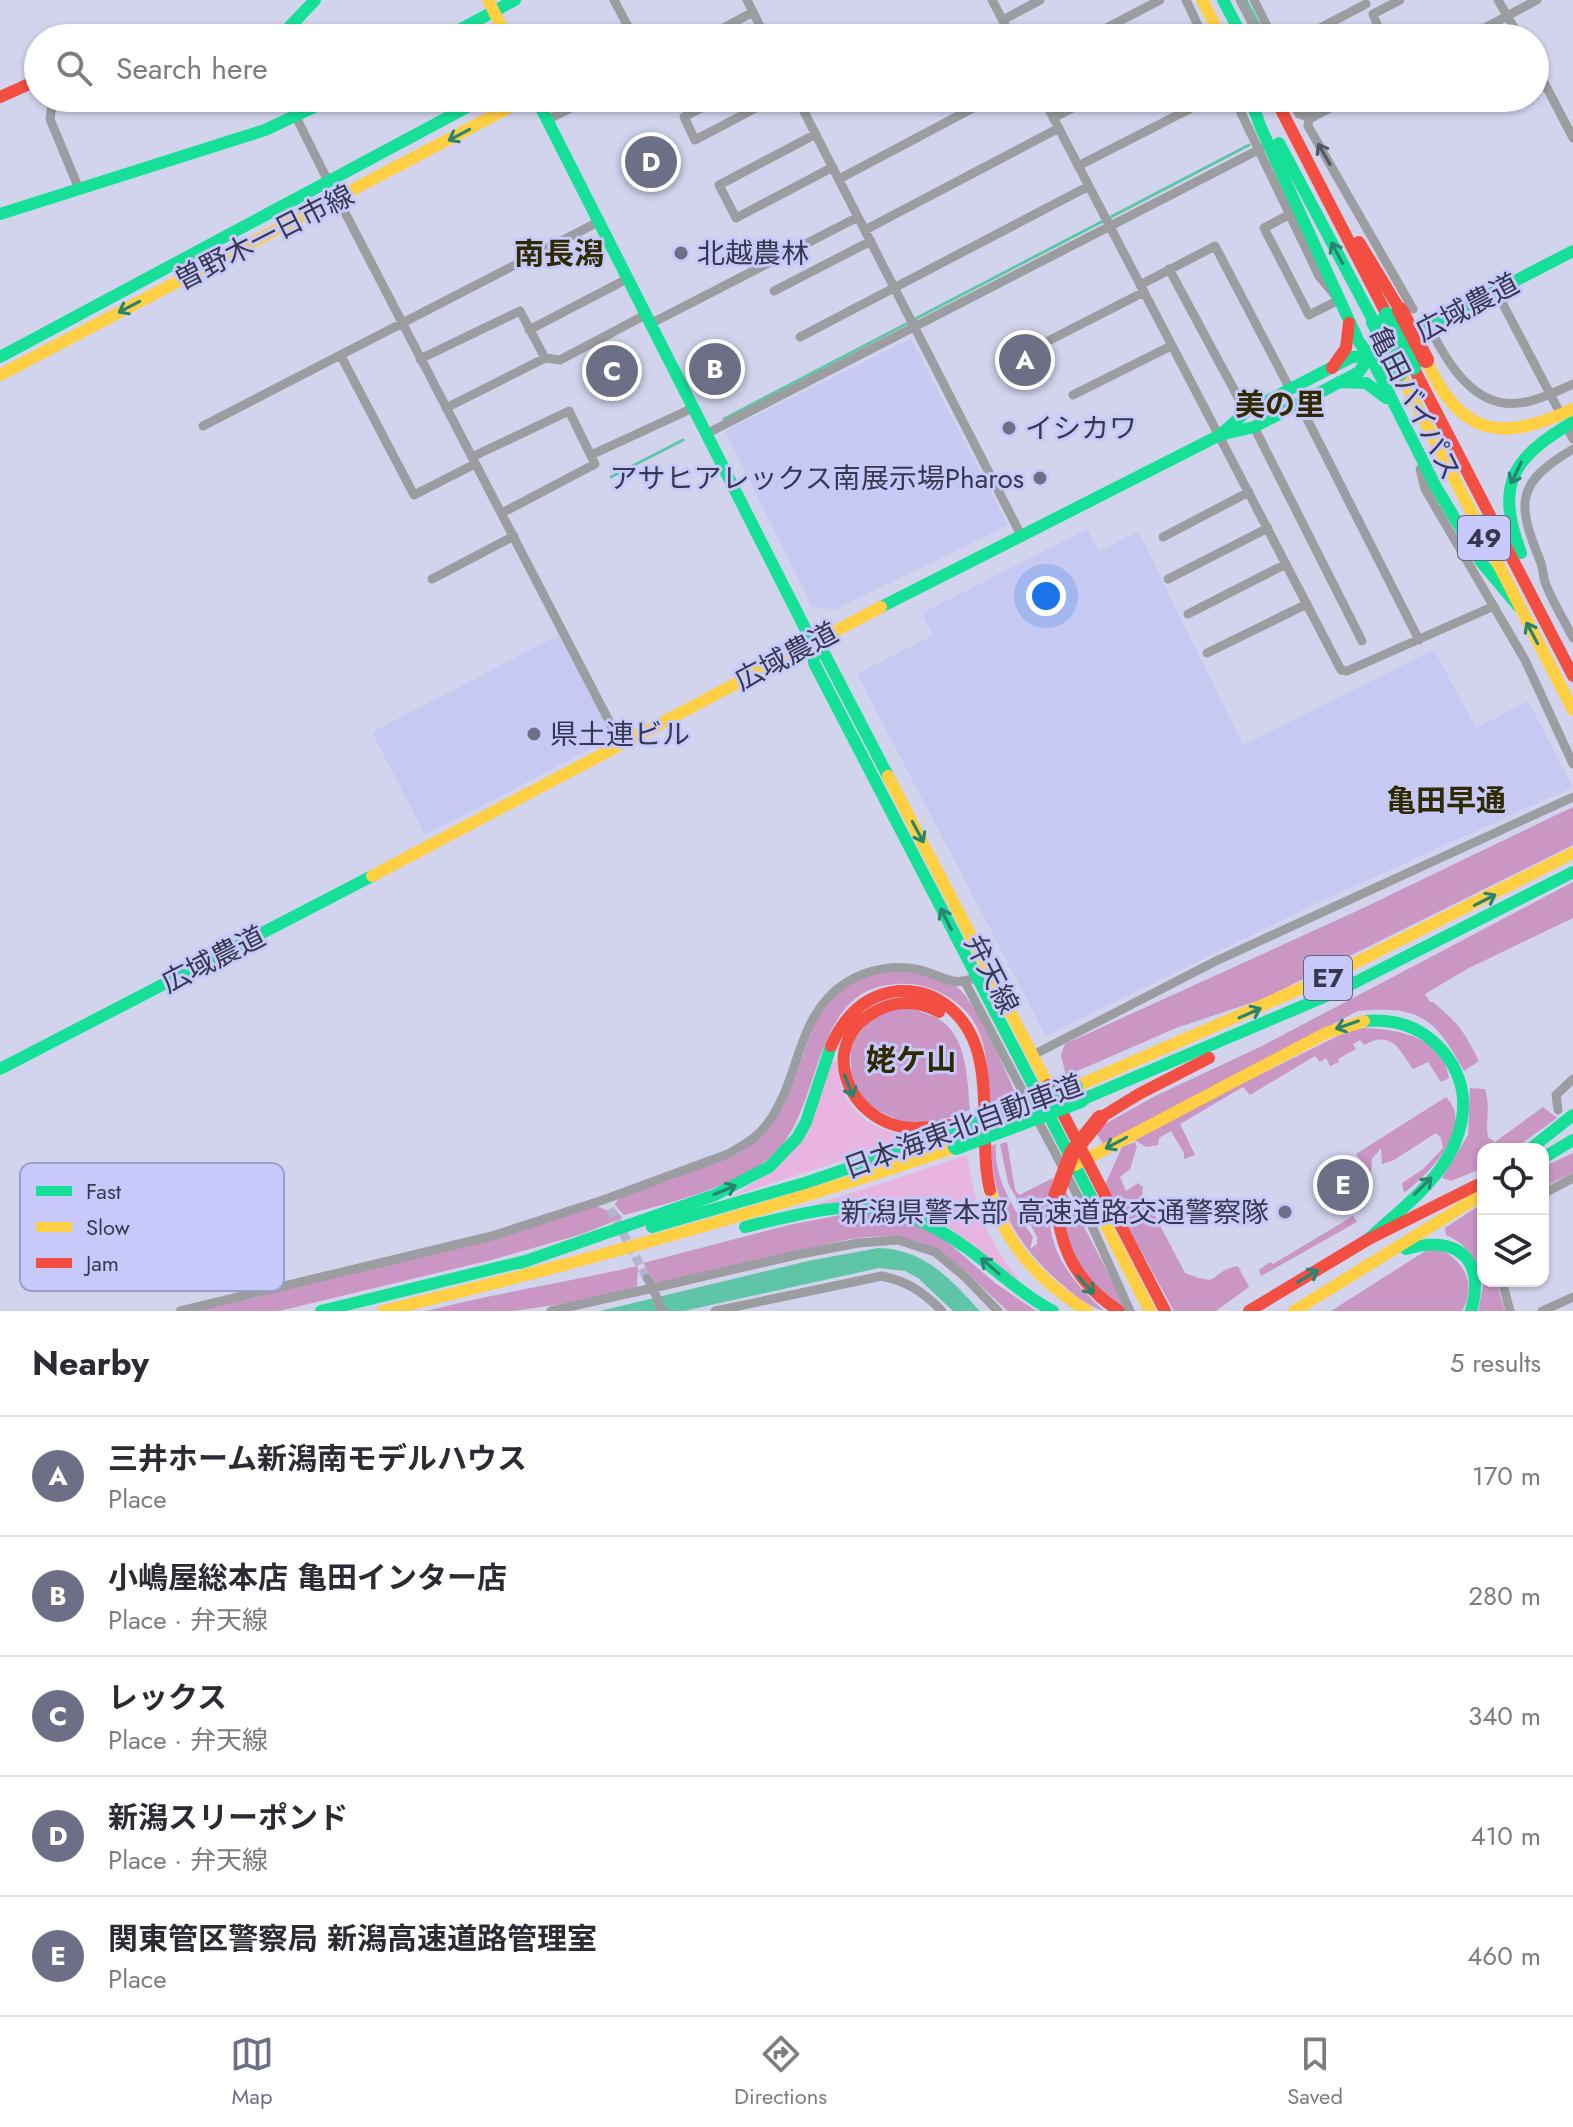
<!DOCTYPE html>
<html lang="en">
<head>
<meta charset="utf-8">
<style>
  body { margin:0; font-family:Jost,"Noto Sans JP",sans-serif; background:#f2f2f3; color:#2b2b33 }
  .controls { position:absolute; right:24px; bottom:24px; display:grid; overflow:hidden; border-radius:16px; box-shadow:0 2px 6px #0004 }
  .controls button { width:72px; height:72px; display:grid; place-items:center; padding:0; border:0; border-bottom:2px solid #e1e1e2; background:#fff; color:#2b2b33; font:40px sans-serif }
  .you { position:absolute; left:1046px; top:596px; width:28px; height:28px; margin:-20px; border:6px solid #fff; border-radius:50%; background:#1a73e8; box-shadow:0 0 0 12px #1a73e833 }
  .badge { display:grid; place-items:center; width:52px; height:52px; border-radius:50%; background:#6d6f87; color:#fff; font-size:26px; font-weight:700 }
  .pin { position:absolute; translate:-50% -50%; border:4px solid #fff; box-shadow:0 2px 8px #0006 }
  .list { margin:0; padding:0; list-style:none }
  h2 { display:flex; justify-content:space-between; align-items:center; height:104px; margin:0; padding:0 32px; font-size:34px }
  h2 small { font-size:26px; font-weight:400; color:#7c7c81 }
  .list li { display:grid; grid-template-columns:52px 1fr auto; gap:24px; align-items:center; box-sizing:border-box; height:120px; padding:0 32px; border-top:2px solid #e1e1e2 }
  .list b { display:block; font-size:30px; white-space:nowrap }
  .list p { margin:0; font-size:26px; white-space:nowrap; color:#7c7c81 }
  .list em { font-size:26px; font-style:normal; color:#7c7c81 }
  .icon { flex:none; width:44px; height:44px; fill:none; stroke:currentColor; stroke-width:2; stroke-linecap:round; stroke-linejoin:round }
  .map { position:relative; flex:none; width:1573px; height:1311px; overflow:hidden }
  .search { position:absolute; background:#fff; box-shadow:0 2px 6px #0004; left:24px; right:24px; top:24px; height:88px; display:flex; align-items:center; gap:20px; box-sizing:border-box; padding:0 28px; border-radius:44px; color:#7c7c81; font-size:30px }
  .sheet { height:704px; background:#fff }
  nav { display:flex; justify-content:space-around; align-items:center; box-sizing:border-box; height:112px; border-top:2px solid #e1e1e2; background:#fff; font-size:22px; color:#7c7c81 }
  nav a { display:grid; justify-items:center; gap:4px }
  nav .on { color:#6d6f87 }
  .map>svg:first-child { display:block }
</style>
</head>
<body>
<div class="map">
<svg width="1573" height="1311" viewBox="0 0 1573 1311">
  <rect width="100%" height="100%" fill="#d2d4ed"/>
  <path fill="#c6c9f2" d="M911,339L1008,525L835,610L812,606L725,431Z
    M1087,529L1099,551L1138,531L1243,745L1434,650L1476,728L1528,701L1573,787L1317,903L1046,1036L857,674L933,635L922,613Z
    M559,635L613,737L425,835L372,732Z"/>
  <path fill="#e7b5e0" d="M833,1061H837C840,1104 861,1127 903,1134L906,1140L733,1196L777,1168Z
    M967,1155C975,1205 985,1237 1017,1277L1015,1283C975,1249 938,1208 883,1202C861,1199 836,1204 814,1205Z"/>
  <path fill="#ca96c4" d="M1573,807V845L1263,999L1176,1028L1066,1076L1061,1055L1065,1044L1359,910Z
    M1573,882V918L1467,969L1425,994L1430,1002H1433C1459,1024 1464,1031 1479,1061L1464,1071C1435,1018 1420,1005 1358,1011L1103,1144L1096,1132L1100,1127L1153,1097L1262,1046Z
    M870,970C897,971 930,971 954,985C975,997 1004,1068 1015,1092L989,1103C987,1057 988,1017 941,993C923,984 908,982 888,985C812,995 822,1107 775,1153C741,1186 669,1203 624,1215L615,1205L618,1199L645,1187L669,1181L717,1160C745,1160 763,1129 778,1110L783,1108L819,1013L831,998Z
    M908,1007C917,1011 928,1014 937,1018C968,1035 967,1080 970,1110L937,1122L906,1124L865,1104L851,1079V1049L856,1037L870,1020L890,1010Z
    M1362,1028C1397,1029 1443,1036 1449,1078L1441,1082L1428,1062L1413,1069C1398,1048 1392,1030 1364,1045L1360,1040L1353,1044L1356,1049L1338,1059L1339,1062L1330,1066L1326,1058L1320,1062L1315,1056L1250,1095L1243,1087L1180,1124L1195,1155L1184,1159V1153L1171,1131L1159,1138L1158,1145L1146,1147L1135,1140L1229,1090L1344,1033Z
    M1470,1088L1485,1089C1491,1106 1485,1120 1488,1137L1495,1142L1543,1107L1557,1118L1514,1149H1483V1168L1451,1181L1442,1178L1468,1135Z
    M1446,1097C1476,1128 1429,1174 1404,1193L1402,1183L1423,1169L1443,1148L1441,1138L1436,1133L1394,1160L1382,1164L1381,1148L1372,1159L1371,1174L1356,1154Z
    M1007,1142L1015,1189L1019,1195L1053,1178C1040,1239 1061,1271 1104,1311C1088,1306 1075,1296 1063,1285C1021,1251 991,1202 991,1146L996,1144C993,1178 1014,1210 1033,1237L1030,1249L1037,1244V1237L1008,1183L1000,1144Z
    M1135,1142L1137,1147L1130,1169L1120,1177L1126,1191L1138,1183L1143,1187L1141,1204L1154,1214L1185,1273C1225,1289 1206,1272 1238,1266L1249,1287L1216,1311H1174L1105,1185L1122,1147Z
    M1573,1153V1173L1543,1187V1167Z
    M1065,1190L1126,1308C1085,1288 1054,1236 1065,1190Z
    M1483,1203L1480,1230L1483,1238V1278C1474,1258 1467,1244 1446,1235L1445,1228Z
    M595,1205L606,1210L617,1211L622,1218L582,1234L491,1260L279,1311H188L258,1297L287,1287Z
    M851,1213H883L937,1233L995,1283L1036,1311H1008C951,1260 933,1227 850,1239L664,1282H655L643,1263L789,1225Z
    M1353,1216L1357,1222L1261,1276L1259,1270L1270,1262L1273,1264Z
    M1440,1249C1465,1262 1477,1285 1462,1311H1331L1427,1250Z
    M638,1266L637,1287L583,1301L513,1311H426C497,1293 567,1282 638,1266Z
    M1484,1281H1496L1505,1311H1478Z"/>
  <path fill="#5ec5a6" d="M878,1248C925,1249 950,1279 980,1311H953L918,1278L905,1271L879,1268L684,1311H600L808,1261Z"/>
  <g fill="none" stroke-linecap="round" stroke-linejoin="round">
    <path stroke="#5ec5a6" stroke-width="3" d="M1246,0L1266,38
      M1297,98L1303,108
      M915,319L1249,145
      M724,419L908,323
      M611,477L683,440"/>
    <path stroke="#b3b5ce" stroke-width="9" stroke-dasharray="9 4.5" stroke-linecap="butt" d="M610,1209L647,1278"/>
    <path stroke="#9c9da0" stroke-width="9" d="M614,0L634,38
      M747,0L766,38
      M992,0L1012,38
      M1186,0L1204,38
      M1240,0L1260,38
      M1254,0L1273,38
      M1498,0L1520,38
      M1003,20L1040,0
      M705,38L753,12
      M1087,38L1160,0
      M1301,38L1366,4
      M1357,38L1378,27L1373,14L1400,0
      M1466,38L1537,0
      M1535,65L1573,138
      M53,98L50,119L79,189
      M290,98L296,117L329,183
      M721,98L684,117L695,140L775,98
      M797,98L1022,537
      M1043,98L1341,670L1347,671L1494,606
      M1234,98L1319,276L1339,300L1309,315L1264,228L1290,214
      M1291,98L1299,114L1311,118L1349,98
      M1304,98L1310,110L1308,126L1413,309
      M1053,118L1092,98
      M547,120L591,98
      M816,134L719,185L736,218L833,167
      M1078,166L1211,98
      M839,179L992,98
      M338,199L621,744
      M865,230L1059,128
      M1169,269L1246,412
      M1140,285L1215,246L1290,389
      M774,291L871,241
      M1496,291L1558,409
      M650,324L858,217
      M1429,327C1449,365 1476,413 1526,402C1541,399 1558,391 1573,384
      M529,330L627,279
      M800,337L1089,186
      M1048,341L1144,292
      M341,356L414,495L475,464
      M545,358L560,360L645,315
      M420,359L520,311L545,358L446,408
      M1073,395L1171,346
      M1299,403L1419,640
      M203,426L600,221
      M1254,427L1362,641
      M1569,431L1573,439
      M708,433L1260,149
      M1573,449C1514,484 1517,504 1541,563C1543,569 1543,576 1545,582C1552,601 1564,620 1573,638
      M591,455L693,408
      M472,457L569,411L595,464L502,513
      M1420,469L1425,489L1525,660L1573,764
      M1163,537L1249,492
      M432,579L514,536
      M1168,579L1268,528
      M1188,614L1286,564
      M1207,653L1307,604
      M965,982L1083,1206L1130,1311
      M1033,1055L1216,961L1573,797
      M1558,1110L1556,1095L1573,1079
      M1543,1194L1573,1178
      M647,1278L653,1288L796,1255L858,1243L898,1240L935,1252L964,1276L998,1311
      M1502,1281L1510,1311
      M180,1311L492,1236L603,1200L728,1154C742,1146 757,1138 767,1124C801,1080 795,1014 847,982C869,968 899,964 924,971C946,978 954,987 977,977
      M551,1311L653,1288L662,1311
      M715,1311L882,1276C909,1282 923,1292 942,1311
      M1542,1311L1573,1297"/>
    <path stroke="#16e098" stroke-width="12" d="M1223,0L1243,38
      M279,38L315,0
      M444,38L515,0
      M536,98L812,642L825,655L888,776
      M1250,98L1261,128L1359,342L1370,356L1436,487L1481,562L1518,606
      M1279,143L1374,322
      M0,214L265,130L333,98
      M0,357L484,98
      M1339,382L1366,383L1386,398
      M1224,434L1254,427L1359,372L1370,356
      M1521,553C1495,484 1512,458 1573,422
      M881,607L1220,435L1246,412L1352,357L1370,356L1573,251
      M812,642L814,663L1099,1212
      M1364,1021C1394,1018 1421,1027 1441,1049C1453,1062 1462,1081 1463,1099C1466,1163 1410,1201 1367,1240
      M0,1069L372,876
      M1081,1100L1338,991L1573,872
      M1530,1149L1573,1115
      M1543,1158L1573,1140
      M652,1227L805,1183L952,1133
      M745,1227C835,1205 888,1190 968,1249C997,1270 1021,1294 1053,1311
      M1406,1249C1457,1234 1486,1259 1471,1311
      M520,1263L715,1195L769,1167L797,1138L806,1122L831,1046
      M321,1311L529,1260"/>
    <path stroke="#ffcf43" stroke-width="12" d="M488,0L507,38
      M1202,0L1222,38
      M1426,360C1460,436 1501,443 1573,409
      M1400,373L1573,710
      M0,375L527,98
      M888,776L1048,1085
      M372,876L881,607
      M1075,1087L1327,977L1573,853
      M1075,1165L1326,1033L1364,1021
      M990,1190C1003,1243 1042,1283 1087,1311
      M1099,1212L1150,1311
      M383,1311C576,1264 768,1211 956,1147
      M1294,1311L1483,1194"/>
    <path stroke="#f24e42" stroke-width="12" d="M0,97L38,80
      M1275,98L1387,315
      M1359,242L1400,310
      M1413,367L1573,676
      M1332,368L1346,348L1349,323
      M939,1012C919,1001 900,1000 880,1009C814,1040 846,1124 912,1128C924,1128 937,1126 949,1125
      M831,1046C844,1017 865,994 899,991C918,990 936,996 950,1008C1001,1050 976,1133 990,1190
      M1048,1085L1165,1311
      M1100,1118L1139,1094L1209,1058
      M1056,1196C1058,1247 1076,1283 1119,1311
      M1249,1311L1367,1240L1483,1182"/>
    <path stroke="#16e098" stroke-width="16" d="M1387,315L1413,367
      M1374,322L1400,373
      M952,1133L1075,1087
      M956,1147L1081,1100"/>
    <path stroke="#f24e42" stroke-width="16" d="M1400,310L1426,360
      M1056,1196L1072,1153L1100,1118"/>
  </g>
  <defs><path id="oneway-shaft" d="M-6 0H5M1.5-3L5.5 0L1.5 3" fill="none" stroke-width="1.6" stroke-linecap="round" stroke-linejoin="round" transform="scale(2)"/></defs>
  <g stroke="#288470">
    <use href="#oneway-shaft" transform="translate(459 135) rotate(152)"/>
    <use href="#oneway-shaft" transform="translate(1337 253) rotate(-118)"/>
    <use href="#oneway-shaft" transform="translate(129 307) rotate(152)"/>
    <use href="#oneway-shaft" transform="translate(1516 473) rotate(116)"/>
    <use href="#oneway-shaft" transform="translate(1532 633) rotate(-118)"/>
    <use href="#oneway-shaft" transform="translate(918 832) rotate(62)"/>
    <use href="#oneway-shaft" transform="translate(1485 900) rotate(-27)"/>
    <use href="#oneway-shaft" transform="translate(946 919) rotate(-117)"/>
    <use href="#oneway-shaft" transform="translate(1250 1013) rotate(-24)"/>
    <use href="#oneway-shaft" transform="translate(1347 1025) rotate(161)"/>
    <use href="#oneway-shaft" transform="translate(849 1086) rotate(68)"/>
    <use href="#oneway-shaft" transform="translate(1116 1143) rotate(152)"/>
    <use href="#oneway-shaft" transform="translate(1423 1186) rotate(-45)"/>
    <use href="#oneway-shaft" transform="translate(725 1190) rotate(-22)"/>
    <use href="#oneway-shaft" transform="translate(990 1266) rotate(-139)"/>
    <use href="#oneway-shaft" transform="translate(1308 1276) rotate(-31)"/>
    <use href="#oneway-shaft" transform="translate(1086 1285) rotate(48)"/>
  </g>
  <use stroke="#555668" href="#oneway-shaft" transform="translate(1324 154) rotate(-120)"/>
  <g fill="#6d6f87" stroke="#c6c9f9" stroke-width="3">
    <circle cx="681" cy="253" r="8"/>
    <circle cx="1009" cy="428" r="8"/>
    <circle cx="1040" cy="478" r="8"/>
    <circle cx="534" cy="734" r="8"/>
    <circle cx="1285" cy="1212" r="8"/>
  </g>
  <g text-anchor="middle" stroke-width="6" stroke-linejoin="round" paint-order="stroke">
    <g fill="#c6c9f9" stroke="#626483" stroke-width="2">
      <rect x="1458" y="516" width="52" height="44" rx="6"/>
      <rect x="1304" y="956" width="48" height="44" rx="6"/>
    </g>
    <g font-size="26" font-weight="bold" fill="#373850">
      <text x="1484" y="547">49</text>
      <text x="1328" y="987">E7</text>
    </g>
    <g font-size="28" fill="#373850" stroke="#c6c9f9">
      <text transform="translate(264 237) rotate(-27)" y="10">曽野木一日市線</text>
      <text transform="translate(1467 307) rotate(-28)" y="10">広域農道</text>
      <text transform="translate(1415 403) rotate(63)" y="10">亀田バイパス</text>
      <text transform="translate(786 656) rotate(-28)" y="10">広域農道</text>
      <text transform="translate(213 959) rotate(-27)" y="10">広域農道</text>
      <text transform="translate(992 974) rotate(63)" y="10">弁天線</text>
      <text transform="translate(963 1126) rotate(-20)" y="10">日本海東北自動車道</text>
    </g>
    <g font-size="28" fill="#373850" stroke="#c6c9f9" text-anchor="start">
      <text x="697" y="263">北越農林</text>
      <text x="1025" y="438">イシカワ</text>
      <text x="1024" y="488" text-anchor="end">アサヒアレックス南展示場Pharos</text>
      <text x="550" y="744">県土連ビル</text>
      <text x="1269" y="1222" text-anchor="end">新潟県警本部 高速道路交通警察隊</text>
    </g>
    <g font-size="30" font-weight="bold" fill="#2f2a00" stroke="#c6c9f9">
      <text x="559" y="264">南長潟</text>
      <text x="1280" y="415">美の里</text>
      <text x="1446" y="811">亀田早通</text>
      <text x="911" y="1070">姥ケ山</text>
    </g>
  </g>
  <rect x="20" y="1163" width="264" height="128" rx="12" fill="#c6c9f9" stroke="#9b9ec6" stroke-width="2"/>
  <rect x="36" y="1186" width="36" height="10" fill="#16e098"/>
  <rect x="36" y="1222" width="36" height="10" fill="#ffcf43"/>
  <rect x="36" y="1258" width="36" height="10" fill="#f24e42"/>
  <g font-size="22" fill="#373850">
    <text x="86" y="1199">Fast</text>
    <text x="86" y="1235">Slow</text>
    <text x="86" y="1271">Jam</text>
  </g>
</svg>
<div class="controls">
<button><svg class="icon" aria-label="locate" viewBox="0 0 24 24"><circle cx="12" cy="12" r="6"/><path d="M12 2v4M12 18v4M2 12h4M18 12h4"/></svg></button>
<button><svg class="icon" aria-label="layers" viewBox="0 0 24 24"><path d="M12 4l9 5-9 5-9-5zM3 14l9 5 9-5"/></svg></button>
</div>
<div class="you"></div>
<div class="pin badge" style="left:1025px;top:360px">A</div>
<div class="pin badge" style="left:715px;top:369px">B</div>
<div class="pin badge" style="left:612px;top:371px">C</div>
<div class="pin badge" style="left:651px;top:162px">D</div>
<div class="pin badge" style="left:1343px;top:1185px">E</div>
<div class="search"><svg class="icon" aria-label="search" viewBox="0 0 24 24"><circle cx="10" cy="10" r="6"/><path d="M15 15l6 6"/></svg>Search here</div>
</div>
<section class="sheet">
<h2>Nearby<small>5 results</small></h2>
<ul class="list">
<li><span class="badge">A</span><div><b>三井ホーム新潟南モデルハウス</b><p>Place</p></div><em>170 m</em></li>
<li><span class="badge">B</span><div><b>小嶋屋総本店 亀田インター店</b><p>Place · 弁天線</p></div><em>280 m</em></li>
<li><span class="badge">C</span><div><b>レックス</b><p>Place · 弁天線</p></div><em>340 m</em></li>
<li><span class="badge">D</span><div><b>新潟スリーポンド</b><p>Place · 弁天線</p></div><em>410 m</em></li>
<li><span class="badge">E</span><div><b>関東管区警察局 新潟高速道路管理室</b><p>Place</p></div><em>460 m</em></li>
</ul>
</section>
<nav>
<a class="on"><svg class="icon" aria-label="map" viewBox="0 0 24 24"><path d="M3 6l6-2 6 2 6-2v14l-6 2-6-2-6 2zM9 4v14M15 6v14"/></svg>Map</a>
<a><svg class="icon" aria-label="directions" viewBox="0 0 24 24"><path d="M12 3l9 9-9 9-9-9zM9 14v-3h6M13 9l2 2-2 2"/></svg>Directions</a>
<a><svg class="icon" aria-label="saved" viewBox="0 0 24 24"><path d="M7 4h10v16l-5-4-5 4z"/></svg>Saved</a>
</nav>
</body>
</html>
